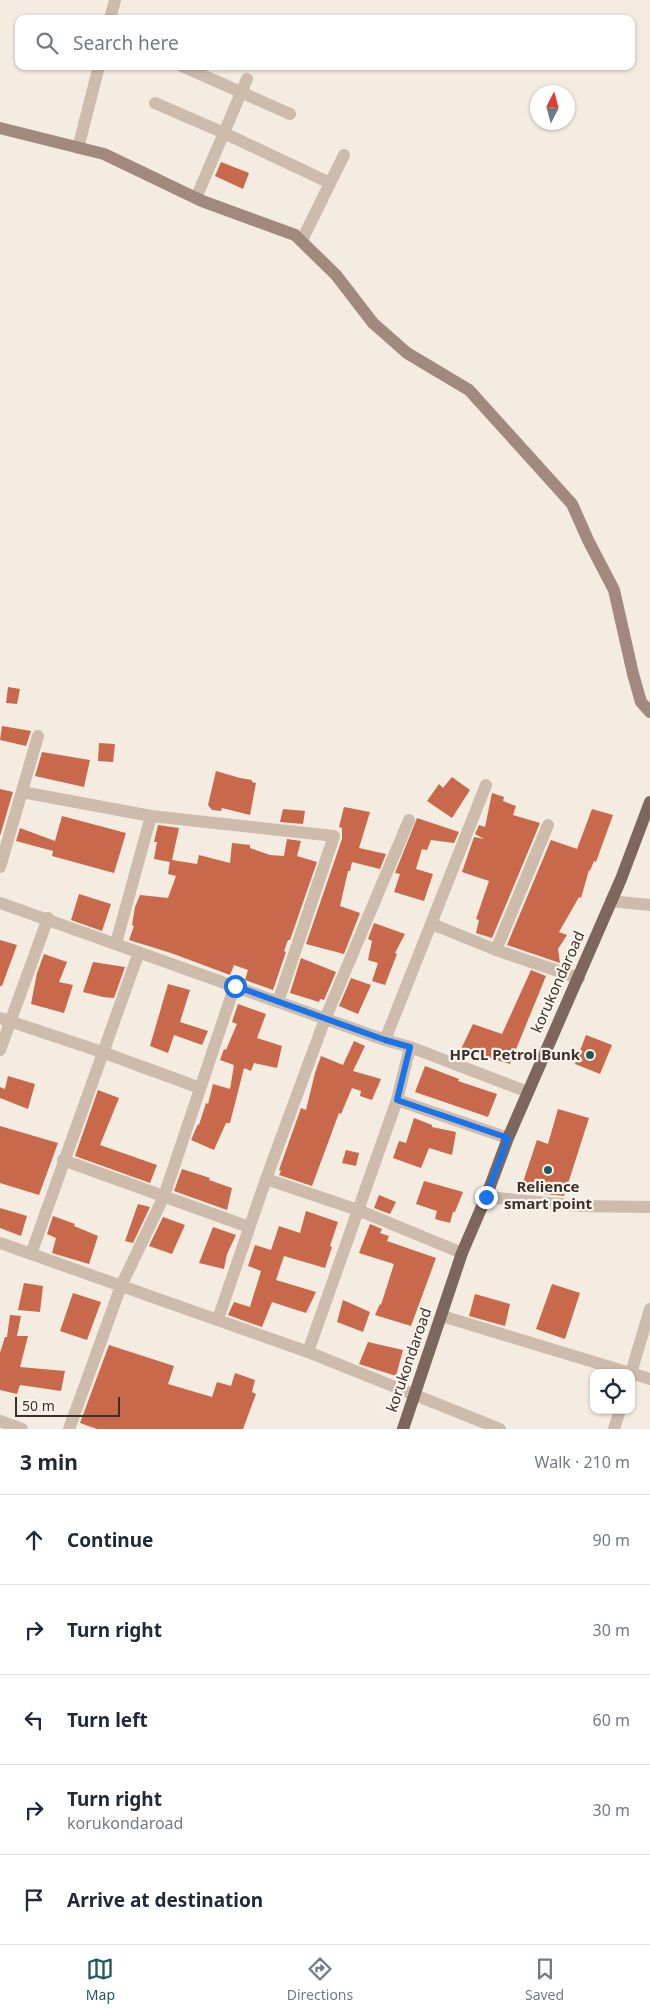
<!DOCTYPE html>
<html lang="en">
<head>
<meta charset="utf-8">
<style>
  body { margin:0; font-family:"Noto Sans",sans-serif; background:#f6f6f7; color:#1f2937 }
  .controls { position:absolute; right:15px; bottom:15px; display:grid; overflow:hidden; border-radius:10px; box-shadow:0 1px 4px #0004 }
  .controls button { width:45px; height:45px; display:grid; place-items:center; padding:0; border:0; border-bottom:1px solid #e0e1e3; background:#fff; color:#1f2937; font:25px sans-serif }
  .compass { position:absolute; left:530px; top:85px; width:45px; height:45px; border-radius:50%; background:#fff; box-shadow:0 1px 4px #0004; rotate:6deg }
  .scale { position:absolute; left:15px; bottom:12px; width:105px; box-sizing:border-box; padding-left:5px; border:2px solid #3b302b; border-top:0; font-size:14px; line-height:18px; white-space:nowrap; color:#3b302b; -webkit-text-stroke:4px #fbf5ee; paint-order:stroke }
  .stop { position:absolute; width:15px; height:15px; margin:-11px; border:4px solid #1a73e8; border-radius:50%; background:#fff }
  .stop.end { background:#1a73e8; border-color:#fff; box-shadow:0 1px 5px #0008 }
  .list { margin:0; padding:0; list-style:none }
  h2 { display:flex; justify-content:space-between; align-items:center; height:65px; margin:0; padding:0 20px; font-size:21px }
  h2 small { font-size:16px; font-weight:400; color:#747a83 }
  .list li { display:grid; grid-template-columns:32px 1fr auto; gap:15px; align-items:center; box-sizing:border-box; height:90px; padding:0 20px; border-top:1px solid #e0e1e3 }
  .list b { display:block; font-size:19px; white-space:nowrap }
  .list p { margin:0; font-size:16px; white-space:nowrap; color:#747a83 }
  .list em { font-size:16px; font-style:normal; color:#747a83 }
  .icon { flex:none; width:28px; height:28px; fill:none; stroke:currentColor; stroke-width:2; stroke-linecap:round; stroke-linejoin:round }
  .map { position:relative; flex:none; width:650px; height:1429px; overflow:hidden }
  .search { position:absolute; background:#fff; box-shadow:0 1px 4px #0004; left:15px; right:15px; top:15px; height:55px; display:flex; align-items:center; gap:12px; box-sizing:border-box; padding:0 18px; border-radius:10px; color:#747a83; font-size:19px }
  .sheet { height:515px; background:#fff }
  nav { display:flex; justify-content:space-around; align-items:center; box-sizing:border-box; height:70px; border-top:1px solid #e0e1e3; background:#fff; font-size:14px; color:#747a83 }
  nav a { display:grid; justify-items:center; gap:2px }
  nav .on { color:#1f5a5e }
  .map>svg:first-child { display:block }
</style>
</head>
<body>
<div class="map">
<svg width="650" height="1429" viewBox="0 0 650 1429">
  <rect width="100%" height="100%" fill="#f4ebe1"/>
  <path fill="#c8694b" d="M221,162L249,173L243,189L215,176Z
    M8,687L20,689L17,704L6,703Z
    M2,726L31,731L26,746L0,740Z
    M99,743L115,744L113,762L98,761Z
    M42,752L90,760L84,787L35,776Z
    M216,771L240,778L252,780V782L256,783L250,815L222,808L221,811L212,810L208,805Z
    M452,777L470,790L452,818L427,801L439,784L443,788Z
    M0,789L13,792L0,836Z
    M492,793L504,797L503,801L516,806L513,815L540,823L492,938L476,933L479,920L476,919L489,881L462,872L474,837L484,839L475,834L479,825L485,827Z
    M344,807L370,812L359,848L386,854L380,869L352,862L350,871H348L340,906L360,913L344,954L306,944L342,839V828L339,827Z
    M283,809L305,811L303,824L280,822Z
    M592,809L613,815L596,862L594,861L590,871L589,870L581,898L579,897L559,932L567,935L558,949L560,963L507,945L551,840L577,849Z
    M62,816L126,833L114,873L52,856L53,851L16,841L20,828L55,841Z
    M417,818L459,832L454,843L431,840L427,850L422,849L416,869L433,874L424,901L394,892L400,874L395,873Z
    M158,825L179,828L172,860L197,864L199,855L230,863L232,843L250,845V848L270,855L284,856L287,839L301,841L297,856L317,862L290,940H288L284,951L286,952L273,990L245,980L248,970L234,965L230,975L171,953L129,940L134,926L132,925L135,907L140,895L168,898L176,876L168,874L170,862L154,859L157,842H154Z
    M79,894L111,904L102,931L71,920Z
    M374,923L405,934L395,953L397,954L385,985L372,981L378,963L368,960L372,941L368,939Z
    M0,940L17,945L2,986H0Z
    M44,954L67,962L59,982L73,985L64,1013L31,1004L37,973Z
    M301,958L336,972L324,1000L320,999L319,1002L290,993Z
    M93,962L125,967L114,998L103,997L83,992Z
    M531,970L546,976L510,1064L461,1049L473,1024L502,1034Z
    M351,978L371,985L358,1014L339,1006Z
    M168,984L190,990L180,1022L208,1031L202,1045L174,1035L168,1053L150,1046Z
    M238,1004L266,1014L257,1038L282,1046L277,1068L254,1063L251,1071L244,1068L230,1123H226L214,1150L191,1140L198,1124L199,1125L206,1103L208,1104L213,1084L230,1089L234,1065L220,1060L224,1049L226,1050L237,1024L232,1022Z
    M586,1035L612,1045L600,1074L575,1064Z
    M354,1041L365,1046L353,1071L381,1079L372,1100L360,1096L361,1091L352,1088L341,1114L339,1113L312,1186L279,1175L281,1171L279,1170L301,1108L306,1110L315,1073L321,1056L343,1065Z
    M425,1066L459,1079L458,1081L497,1094L488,1117L415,1092Z
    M8,1076L35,1084L28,1109L0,1098V1087L5,1089Z
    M98,1090L119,1098L100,1145L157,1165L150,1183L75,1156Z
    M558,1109L589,1118L564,1196L544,1194L521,1188L537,1140L548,1144Z
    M414,1118L432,1125V1127L456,1132L452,1155L429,1148L421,1168L393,1158L399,1141L406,1143Z
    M0,1126L58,1143L39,1195L0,1183Z
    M346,1150L359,1153L356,1166L342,1163Z
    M182,1169L210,1178L209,1180L232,1188L227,1210L174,1191Z
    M424,1181L463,1192L455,1212H453L450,1223L435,1219L437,1211L416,1204Z
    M379,1195L396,1202L390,1214L374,1208Z
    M138,1204L150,1207L133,1243L125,1241Z
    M0,1208L27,1216L21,1236L0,1228Z
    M306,1211L338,1222L330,1246L332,1247L325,1268L284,1256L276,1280L316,1292L306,1313L272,1302L262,1327L228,1315L234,1302L250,1307L261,1271L248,1266L255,1245L271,1250L279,1226L300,1233Z
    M53,1216L75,1224L74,1226L98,1236L89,1264L52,1253L56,1238L47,1234Z
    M163,1217L185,1225L172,1254L149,1246Z
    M370,1224L382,1229L380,1233L389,1236L387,1241L436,1258L411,1326L375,1315L380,1304L381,1305L394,1264L359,1253Z
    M213,1227L236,1235L227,1254L224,1269L199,1263Z
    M24,1283L43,1286L40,1312L18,1310Z
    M552,1284L580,1293L565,1339L536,1329Z
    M73,1293L101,1302L87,1340L60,1331Z
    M475,1294L510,1304L505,1326L469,1316Z
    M343,1300L370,1312L363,1332L337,1322Z
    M10,1315L21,1316L17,1336H28L20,1367L65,1371L61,1391L20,1385L17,1394L0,1390V1353L5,1337H7Z
    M368,1342L403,1350L396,1376L359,1364Z
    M109,1345L174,1366L168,1384L212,1397L217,1382L231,1386L235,1373L255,1380L252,1392L256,1394L243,1429H97L80,1423Z"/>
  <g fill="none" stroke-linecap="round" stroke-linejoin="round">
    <path stroke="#cdbbac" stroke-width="12" d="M110,19L115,0
      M182,66L290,114
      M155,103L224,133L330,183
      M78,148L99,66
      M196,198L247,79
      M302,240L344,155
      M22,792L151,816L334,836L278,1002
      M0,867L38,736
      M611,901L650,905
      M0,903L385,1040L410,1047L528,1092
      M432,924L496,950L579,978
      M116,943L151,816
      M496,950L548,825
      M0,1018L102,1052L200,1088
      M385,1040L486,785
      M0,1050L48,918
      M397,1100L508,1138
      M63,1160L249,1227
      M266,1179L358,1210L462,1253
      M486,1197L579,1206L650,1207
      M0,1243L308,1352L500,1429
      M31,1254L139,952
      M442,1316L630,1373
      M218,1319L266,1179L325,1019L409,820
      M308,1352L397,1100L410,1047
      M631,1373L650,1309
      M631,1373L650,1379
      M0,1421L22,1429
      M69,1429L121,1286L164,1196L235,985
      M614,1429L620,1410"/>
    <path stroke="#a18a7d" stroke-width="12" d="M0,128L104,154L202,201L295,235L336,275L373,323L407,353L469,390L572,504L588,540L614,590L633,674L641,702L650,712"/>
    <path stroke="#7d675c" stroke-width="12" d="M403,1429L462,1253L486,1197L508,1138L621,879L650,802"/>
  </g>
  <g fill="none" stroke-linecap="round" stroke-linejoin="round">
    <path stroke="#1a73e8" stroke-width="6" d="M235,986L385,1040L410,1047L397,1100L508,1138L486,1197"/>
  </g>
  <g fill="#1f5a5e" stroke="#fbf5ee" stroke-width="2">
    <circle cx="590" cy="1055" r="5"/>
    <circle cx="548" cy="1170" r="5"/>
  </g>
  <g text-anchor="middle" stroke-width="4.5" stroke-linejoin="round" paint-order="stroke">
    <g font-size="15" fill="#3b302b" stroke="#fbf5ee">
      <text transform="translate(558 982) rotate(-66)" y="5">korukondaroad</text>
      <text transform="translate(409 1360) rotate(-71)" y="5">korukondaroad</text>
    </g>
    <g font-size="15" font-weight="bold" fill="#3b302b" stroke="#fbf5ee" text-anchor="end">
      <text x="580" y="1060">HPCL Petrol Bunk</text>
      <text x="548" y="1192" text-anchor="middle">Relience<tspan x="548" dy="17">smart point</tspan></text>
    </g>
  </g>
</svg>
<div class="controls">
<button><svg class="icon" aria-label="locate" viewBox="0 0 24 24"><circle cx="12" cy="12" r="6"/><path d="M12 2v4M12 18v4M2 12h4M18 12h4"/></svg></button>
</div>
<svg class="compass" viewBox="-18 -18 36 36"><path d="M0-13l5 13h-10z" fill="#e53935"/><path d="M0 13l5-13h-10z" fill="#747a83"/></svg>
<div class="scale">50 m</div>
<div class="stop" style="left:235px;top:986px"></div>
<div class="stop end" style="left:486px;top:1197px"></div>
<div class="search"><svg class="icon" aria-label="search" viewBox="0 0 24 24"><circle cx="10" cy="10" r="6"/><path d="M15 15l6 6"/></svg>Search here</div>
</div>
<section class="sheet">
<h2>3 min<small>Walk · 210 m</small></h2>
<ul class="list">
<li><svg class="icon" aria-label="ahead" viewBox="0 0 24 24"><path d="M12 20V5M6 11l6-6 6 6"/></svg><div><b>Continue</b></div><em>90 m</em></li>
<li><svg class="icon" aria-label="right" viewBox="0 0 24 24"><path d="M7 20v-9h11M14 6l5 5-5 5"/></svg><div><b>Turn right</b></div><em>30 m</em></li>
<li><svg class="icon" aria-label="left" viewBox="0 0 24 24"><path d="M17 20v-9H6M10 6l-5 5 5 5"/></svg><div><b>Turn left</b></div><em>60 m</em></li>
<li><svg class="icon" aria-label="right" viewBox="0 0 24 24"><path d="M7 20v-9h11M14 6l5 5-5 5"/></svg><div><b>Turn right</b><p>korukondaroad</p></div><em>30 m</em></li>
<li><svg class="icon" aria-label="arrive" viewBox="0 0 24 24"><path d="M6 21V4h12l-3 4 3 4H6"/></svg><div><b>Arrive at destination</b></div></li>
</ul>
</section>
<nav>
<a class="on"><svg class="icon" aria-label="map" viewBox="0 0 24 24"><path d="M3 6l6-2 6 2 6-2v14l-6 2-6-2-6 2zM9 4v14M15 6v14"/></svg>Map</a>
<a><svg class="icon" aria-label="directions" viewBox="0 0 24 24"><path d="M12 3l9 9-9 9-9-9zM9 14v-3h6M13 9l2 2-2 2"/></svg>Directions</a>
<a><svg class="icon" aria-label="saved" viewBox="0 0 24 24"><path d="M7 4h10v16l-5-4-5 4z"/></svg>Saved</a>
</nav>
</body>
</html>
